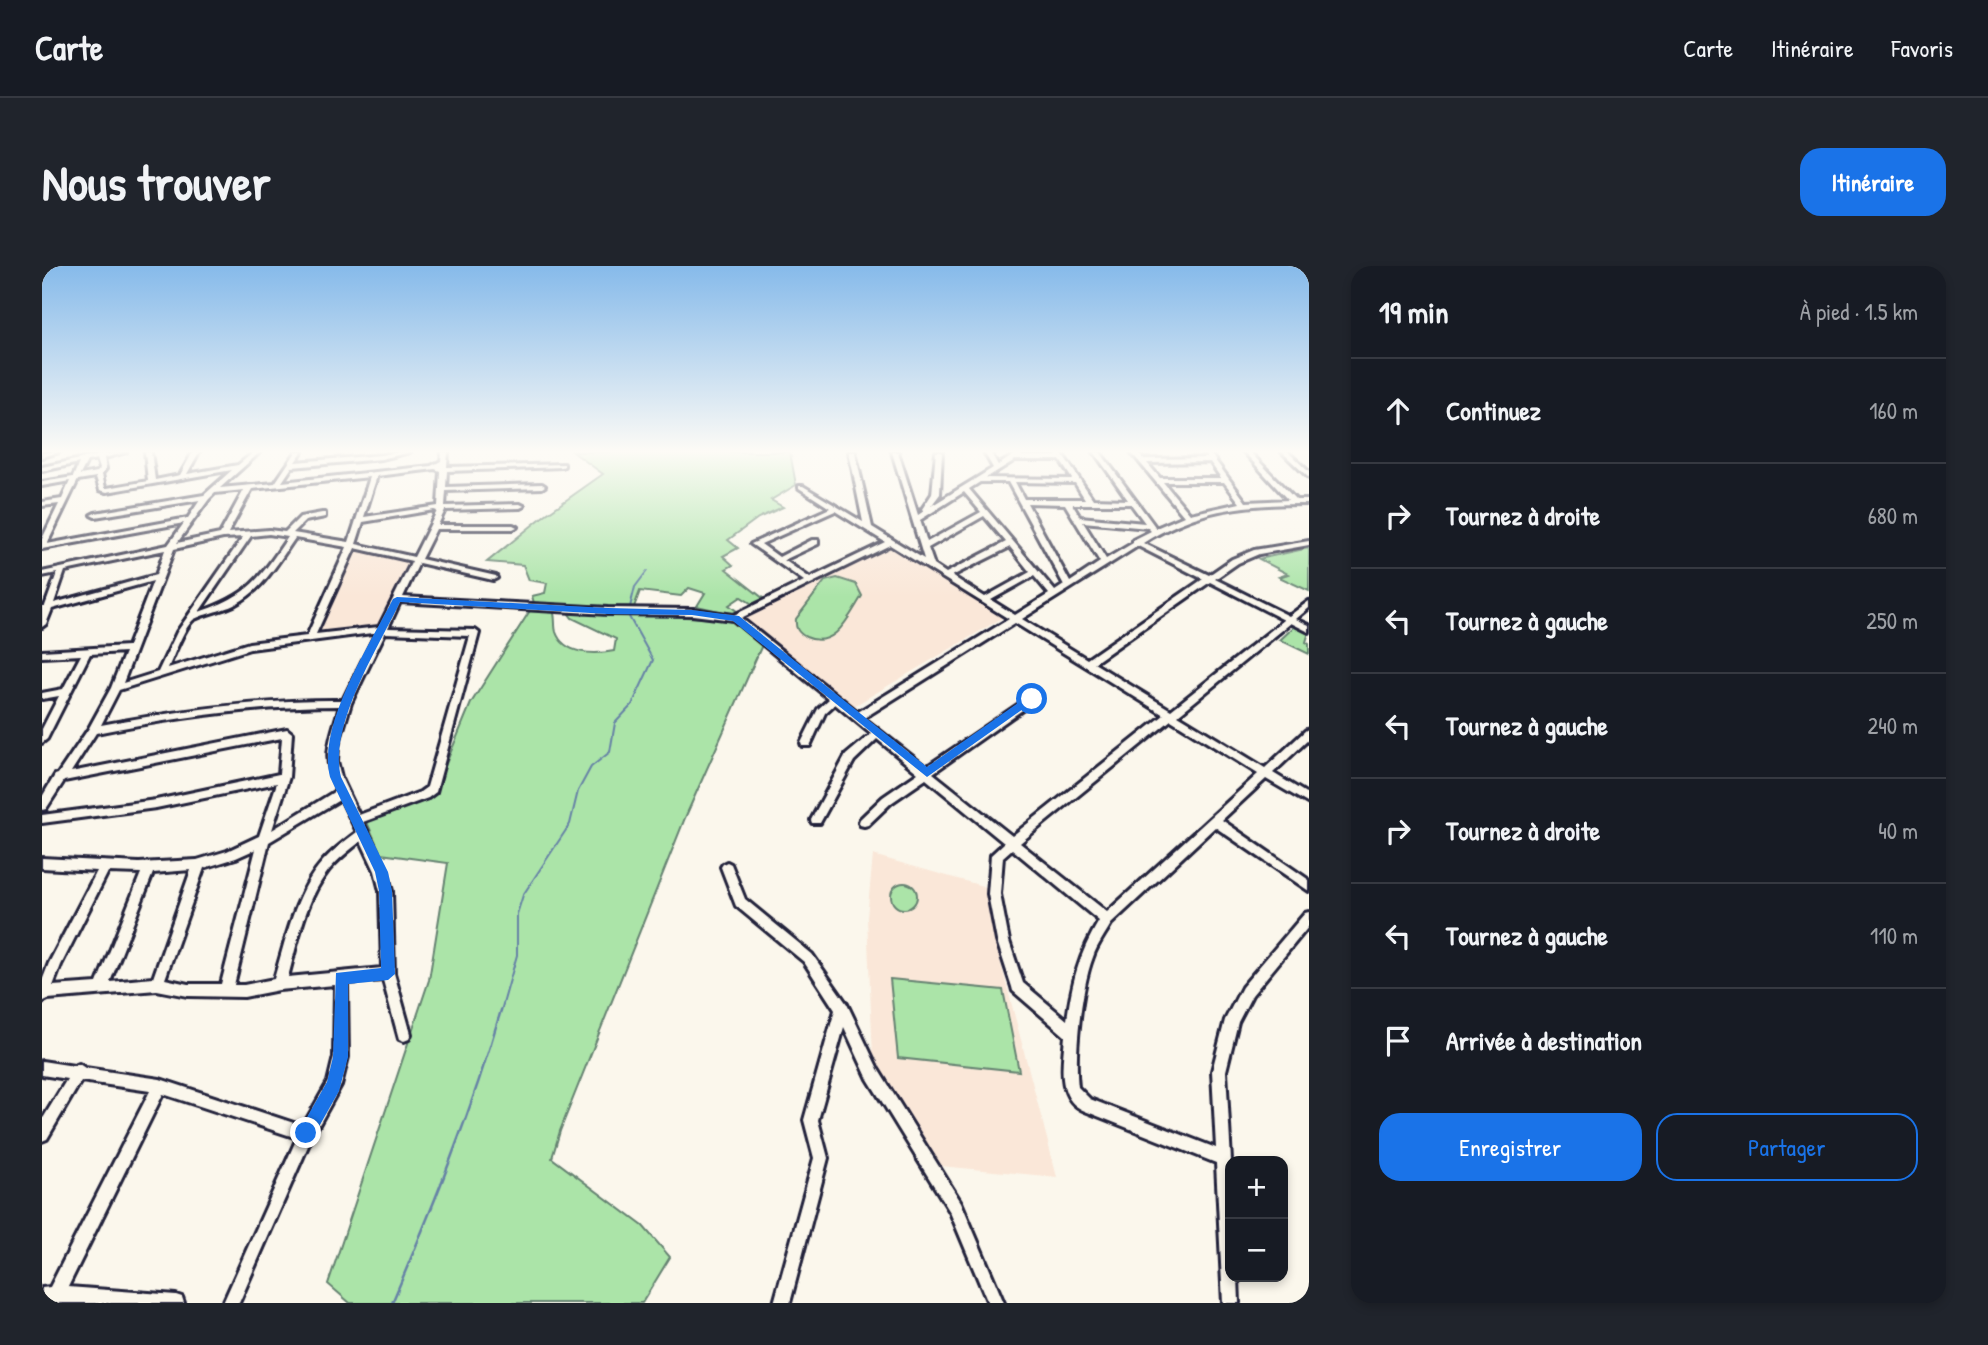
<!DOCTYPE html>
<html lang="fr">
<head>
<meta charset="utf-8">
<style>
  body { margin:0; font-family:"Patrick Hand",sans-serif; background:#20242c; color:#f1f3f6 }
  .controls { position:absolute; right:21px; bottom:21px; display:grid; overflow:hidden; border-radius:14px; box-shadow:0 4px 10px #0003 }
  .controls button { width:63px; height:63px; display:grid; place-items:center; padding:0; border:0; border-bottom:2px solid #363941; background:#171b24; color:#f1f3f6; font:35px sans-serif }
  .stop { position:absolute; width:21px; height:21px; margin:-16px; border:5px solid #1a73e8; border-radius:50%; background:#fff }
  .stop.end { background:#1a73e8; border-color:#fff; box-shadow:0 2px 7px #0008 }
  .list { margin:0; padding:0; list-style:none }
  h2 { display:flex; justify-content:space-between; align-items:center; height:91px; margin:0; padding:0 28px; font-size:30px }
  h2 small { font-size:23px; font-weight:400; color:#9ea1a6 }
  .list li { display:grid; grid-template-columns:46px 1fr auto; gap:21px; align-items:center; box-sizing:border-box; height:105px; padding:0 28px; border-top:2px solid #363941 }
  .list b { display:block; font-size:26px; white-space:nowrap }
  .list em { font-size:23px; font-style:normal; color:#9ea1a6 }
  .actions { display:flex; gap:14px; padding:21px 28px }
  .actions a { flex:1; padding:16px 0; border:2px solid #1a73e8; border-radius:21px; text-align:center; font-size:24px; color:#1a73e8 }
  .actions .main { background:#1a73e8; color:#fff }
  .icon { flex:none; width:38px; height:38px; fill:none; stroke:currentColor; stroke-width:2; stroke-linecap:round; stroke-linejoin:round }
  .map { position:relative; flex:none; width:1267px; height:1037px; overflow:hidden; border-radius:21px }
  header { display:flex; align-items:center; gap:42px; box-sizing:border-box; height:98px; padding:0 35px; background:#171b24; border-bottom:2px solid #363941 }
  header strong { font-size:33px }
  nav { display:flex; gap:38px; margin-inline-start:auto; font-size:24px }
  .intro { display:flex; align-items:center; justify-content:space-between; box-sizing:border-box; height:168px; padding:0 42px }
  h1 { margin:0; font-size:49px }
  .button { padding:18px 32px; border-radius:21px; background:#1a73e8; color:#fff; font-size:24px; font-weight:700 }
  main { display:flex; gap:42px; padding:0 42px }
  aside { flex:1; background:#171b24; border-radius:21px; box-shadow:0 4px 10px #0003 }
  .map>svg:first-child { display:block }
</style>
</head>
<body>
<header>
<strong>Carte</strong>
<nav><a>Carte</a><a>Itinéraire</a><a>Favoris</a></nav>
</header>
<div class="intro"><h1>Nous trouver</h1><a class="button">Itinéraire</a></div>
<main>
<div class="map">
<svg width="1267" height="1037" viewBox="0 0 1267 1037">
  <rect width="100%" height="100%" fill="#fbf7ec"/>
  <filter id="ink" filterUnits="userSpaceOnUse"><feTurbulence type="fractalNoise" baseFrequency=".0143" numOctaves="2"/><feDisplacementMap in="SourceGraphic" scale="14" xChannelSelector="R" yChannelSelector="G"/><feConvolveMatrix kernelMatrix="1 2 1 2 8 2 1 2 1" color-interpolation-filters="sRGB"/></filter>
  <g filter="url(#ink)">
    <path fill="#fae7d8" d="M849,280L962,351L812,440L703,352Z
      M311,283L371,295L340,362L272,370Z
      M831,589L944,621L958,694L1015,911L898,900L831,792L825,651Z"/>
    <path fill="#abe4a8" stroke="#668372" stroke-width="2" d="M531,186H748L754,219L729,234L741,241L716,252L686,274L696,282L681,290L691,299L684,303L722,333L712,339L699,331L687,339L696,346L694,349L655,340L663,327L647,322L639,330L598,325L592,341L492,337L490,330L503,327L505,317L487,314L481,299L445,296L503,249L561,208Z
      M1267,282V325L1237,311L1246,308L1217,293Z
      M795,312L814,318L820,330C807,350 793,384 764,371C756,367 753,362 754,353L783,315Z
      M489,343L511,344C514,351 512,359 514,366C522,389 553,389 572,385L574,373L530,352L524,344L678,353L694,357L720,379L643,552L518,865L510,892L601,960L628,991L600,1037H308L286,1018L387,714L406,597L339,588L324,554L391,529L429,437Z
      M1254,359L1267,366L1264,376L1267,378V388L1238,374Z
      M849 630a13 13 0 1 1 26 0a13 13 0 1 1-26 0Z
      M848,713L961,724L977,805L856,792Z"/>
    <g fill="none" stroke-linecap="round" stroke-linejoin="round">
      <path stroke="#6682a6" stroke-width="2" d="M459,745L475,689V648L481,629L528,558L536,525L549,501L568,486L573,457L590,439L611,394L586,349L593,321L605,305"/>
      <path stroke="#6682a6" stroke-width="2.5" d="M350,1037C391,941 430,844 459,744"/>
      <defs>
        <path id="minor" d="M7,186H17L0,191V187Z
          M58,186H64V188L84,186L62,192L64,203L60,208L63,222H65L106,215L103,186H109L113,214L138,209L151,186H157L145,208L196,199L212,186H218L178,222L233,217L254,186H260L253,196L339,189L357,186H368L339,193L250,201L240,216L389,200L399,195L400,186H406L405,201L522,198V200L520,201L405,205L404,221L500,218L503,220L500,222L404,225L403,240L478,238L482,240L478,242L403,244L396,259H471L475,261L471,263H394L379,293L454,310L455,312L451,314L377,297L361,331L566,342L651,343L692,349L762,315L709,278L788,242L757,222V220H761L821,256L807,186H813L830,261L882,293L850,186H856L876,249L882,245L880,243L890,228L894,186H900L898,228L889,240L951,202L942,186H948L956,199L977,186H984L979,190H1015L1013,186H1019L1051,233L1086,234L1052,186H1058L1114,262L1142,250L1089,186H1095L1101,193L1165,192L1161,186H1167L1204,236L1246,234L1202,186H1208L1254,234H1267V238C1203,238 1156,242 1101,277L1167,309L1190,293L1212,284L1267,275V279L1217,288L1196,297L1173,313L1247,350L1267,335V342L1254,353L1267,359V366L1249,357L1136,449L1223,502L1264,464L1267,463V473L1231,507L1267,529V538L1224,513L1180,554L1267,614V625L1173,561L1069,658C1063,669 1055,679 1051,691C1039,722 1032,789 1036,821L1048,833L1174,882L1170,805L1183,754L1200,721L1263,647L1267,646V660L1210,729L1196,756L1184,805L1189,895L1188,1011H1196L1197,1037H1181L1174,897L1043,845C1013,833 1021,796 1023,770L971,725L970,721L955,675L946,628L949,589L962,577L884,513L849,537L826,559L822,560L818,559L817,556L818,553L841,531L876,507L835,473L812,495L778,557H770L769,554L804,489L829,468L793,438L783,447L768,480H760L759,477L776,443L787,433L691,354L651,349L566,348L358,336L346,362L433,364L437,367L394,526L386,532L321,556L345,605L350,625L352,707L369,768L367,773L362,775L357,773L341,714L305,717L306,791L299,819L269,873L197,1037H181L255,872L121,828L26,1021L134,1029L140,1031L142,1037H0V1022L8,1021L108,825L39,815L5,873L0,875V854L25,813L0,809V795L32,800L37,798L43,802L118,813L261,860L286,816L292,791L293,719L237,724L202,731L146,730L115,724L6,733L0,736V715L7,697L55,605L0,602V592L97,597L155,594L185,585L217,570L235,517L114,542L0,557V549L114,534L237,508L240,472L22,515L4,543L0,544V531L13,509L16,508L47,462L69,422L83,386L48,388L5,473L0,477V463L17,430L0,433V427L21,423L39,389L0,391V385L86,380L111,315L10,343L4,358L0,361V340H3L15,307L0,310V306L126,279L142,257L0,283V273L17,238L0,240V236L20,233L28,215L0,220V216L31,211L37,197L0,205V201L57,189ZM55,193L58,203L55,206L38,209L45,195ZM973,194H1018L1030,213L944,212ZM1168,196L1179,212H1118L1105,197ZM393,203L398,205L396,240L322,251L335,210ZM190,204L162,229L53,247L49,249L53,251L158,234L146,252L5,278L36,214L54,211L58,224L65,226ZM328,211L307,276L251,267L263,255L283,251V247H280L258,251L243,266L227,264L186,267L210,223ZM938,216H966L1022,319L1013,325L927,223ZM973,216L1033,217L1043,233H982ZM1121,216H1182L1198,237L1148,248ZM202,224L178,268L135,277L167,233L173,227ZM922,226L939,246L885,276L878,254ZM985,237L1023,238L1058,296L1028,316ZM1030,238H1089L1103,257L1038,251ZM392,244L395,245L372,291L314,278L321,256ZM793,245L843,276L768,312L742,294L776,278V274H770L737,291L719,278ZM942,250L964,276L904,307L892,299L886,282ZM1041,256L1106,262L1109,265L1091,274V277L1064,293ZM227,268L246,271C217,314 207,329 157,346L209,270ZM201,271L135,366L116,406L81,417L132,283L181,272ZM253,272L305,281L265,370L207,377L126,402C132,390 141,363 151,354C158,349 182,344 192,339C220,325 235,298 253,272ZM848,279L967,353L816,446L699,352ZM1096,280L1161,313L1045,393L980,353ZM968,281L988,306L943,331L910,310ZM313,282L370,295L337,361L274,368ZM123,284L114,309L12,337L23,305ZM992,310L1007,328L973,349L949,334ZM1168,316L1242,354L1129,444L1052,397ZM973,357L1122,449L970,570L891,507L993,435L995,433L993,431H987L884,501L822,452ZM330,367H334L301,434C219,433 139,444 59,459L77,424L208,383ZM343,367L428,370L385,521L378,526L317,549L299,511L295,495L296,480L309,437ZM298,440C288,475 279,490 295,524L230,564L247,511L250,467L245,463L29,506L54,467C135,451 216,440 298,440ZM1129,454L1216,508L1065,646L978,577ZM299,533L315,566C303,575 291,584 281,595C253,626 244,674 232,713L202,719H192L227,576ZM319,575L333,605L338,625L340,702L246,711C256,675 263,634 287,604C296,593 308,584 319,575ZM214,583L179,718H146L123,713L162,602L194,592ZM970,583L1057,655C1037,688 1030,716 1025,754L981,717L967,675L958,628L961,591ZM149,604L111,712L68,716L111,607ZM66,606L99,607L55,717L11,720L19,699Z
          M1240,186H1246L1267,206V212Z
          M685,596L689,598L703,633L770,688L805,738L836,803L919,936L962,1037H946L908,946L826,813L802,761L776,854L786,892L748,1037H732L772,892L762,854L793,744L762,696L694,640L679,601L681,598Z"/>
      </defs>
      <use href="#minor" stroke="#22223b" stroke-width="6"/>
      <use href="#minor" fill="#fbf7ec" fill-rule="evenodd"/>
    </g>
  </g>
  <linearGradient id="sky" x2="0" y2="1"><stop stop-color="#86baea"/><stop offset="0.56" stop-color="#fdfbf6"/><stop offset="1" stop-color="#fdfbf6" stop-opacity="0"/></linearGradient>
  <rect width="1267" height="331" fill="url(#sky)"/>
  <path fill="#1a73e8" d="M355,331L566,342L650,344L697,350L885,501L986,430L995,433L885,511L691,355L650,349L566,348L358,336C336,382 286,460 299,511L346,606L350,625L353,708L346,714L306,718V791L297,825L270,873L264,875L256,867L285,816L291,791L294,707L339,702L337,625L333,606L288,511C275,459 327,380 351,333Z"/>
</svg>
<div class="controls">
<button>+</button>
<button>−</button>
</div>
<div class="stop" style="left:990px;top:433px"></div>
<div class="stop end" style="left:264px;top:867px"></div>
</div>
<aside>
<h2>19 min<small>À pied · 1.5 km</small></h2>
<ul class="list">
<li><svg class="icon" aria-label="ahead" viewBox="0 0 24 24"><path d="M12 20V5M6 11l6-6 6 6"/></svg><div><b>Continuez</b></div><em>160 m</em></li>
<li><svg class="icon" aria-label="right" viewBox="0 0 24 24"><path d="M7 20v-9h11M14 6l5 5-5 5"/></svg><div><b>Tournez à droite</b></div><em>680 m</em></li>
<li><svg class="icon" aria-label="left" viewBox="0 0 24 24"><path d="M17 20v-9H6M10 6l-5 5 5 5"/></svg><div><b>Tournez à gauche</b></div><em>250 m</em></li>
<li><svg class="icon" aria-label="left" viewBox="0 0 24 24"><path d="M17 20v-9H6M10 6l-5 5 5 5"/></svg><div><b>Tournez à gauche</b></div><em>240 m</em></li>
<li><svg class="icon" aria-label="right" viewBox="0 0 24 24"><path d="M7 20v-9h11M14 6l5 5-5 5"/></svg><div><b>Tournez à droite</b></div><em>40 m</em></li>
<li><svg class="icon" aria-label="left" viewBox="0 0 24 24"><path d="M17 20v-9H6M10 6l-5 5 5 5"/></svg><div><b>Tournez à gauche</b></div><em>110 m</em></li>
<li><svg class="icon" aria-label="arrive" viewBox="0 0 24 24"><path d="M6 21V4h12l-3 4 3 4H6"/></svg><div><b>Arrivée à destination</b></div></li>
</ul>
<div class="actions"><a class="main">Enregistrer</a><a>Partager</a></div>
</aside>
</main>
</body>
</html>
